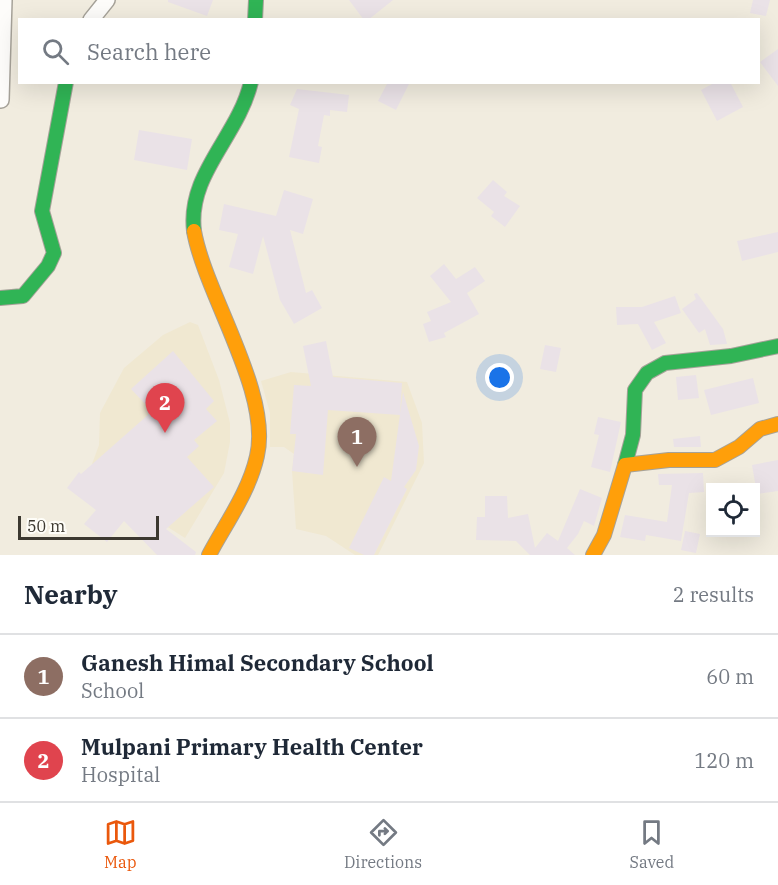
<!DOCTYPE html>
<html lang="en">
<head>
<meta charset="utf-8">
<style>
  body { margin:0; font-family:"IBM Plex Serif",serif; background:#f6f6f7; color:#1f2937 }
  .controls { position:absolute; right:18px; bottom:18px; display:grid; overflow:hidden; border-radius:0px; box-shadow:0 6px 24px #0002 }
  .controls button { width:54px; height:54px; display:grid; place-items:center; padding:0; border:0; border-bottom:2px solid #e0e1e3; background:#fff; color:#1f2937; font:30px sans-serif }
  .scale { position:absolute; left:18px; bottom:15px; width:141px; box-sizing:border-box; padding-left:6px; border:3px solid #3c3830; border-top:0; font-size:16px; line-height:21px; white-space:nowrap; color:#3c3830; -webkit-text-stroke:4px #fefdf8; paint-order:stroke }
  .you { position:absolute; left:500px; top:378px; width:21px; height:21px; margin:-15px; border:4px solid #fff; border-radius:50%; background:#1a73e8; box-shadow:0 0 0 9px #1a73e833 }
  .badge { display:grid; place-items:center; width:39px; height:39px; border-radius:50%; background:#ea580c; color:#fff; font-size:20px; font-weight:700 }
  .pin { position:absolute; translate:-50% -50px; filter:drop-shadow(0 2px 3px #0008) }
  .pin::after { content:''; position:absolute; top:32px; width:21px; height:18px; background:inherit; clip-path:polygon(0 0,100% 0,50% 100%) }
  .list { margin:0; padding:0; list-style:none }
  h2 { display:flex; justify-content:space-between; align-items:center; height:78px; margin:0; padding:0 24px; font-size:26px }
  h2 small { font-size:20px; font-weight:400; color:#747a83 }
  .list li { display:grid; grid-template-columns:39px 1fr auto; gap:18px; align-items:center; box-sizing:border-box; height:84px; padding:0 24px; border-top:2px solid #e0e1e3 }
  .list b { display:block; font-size:22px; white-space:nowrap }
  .list p { margin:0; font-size:20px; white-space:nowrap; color:#747a83 }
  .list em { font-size:20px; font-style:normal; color:#747a83 }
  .icon { flex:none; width:33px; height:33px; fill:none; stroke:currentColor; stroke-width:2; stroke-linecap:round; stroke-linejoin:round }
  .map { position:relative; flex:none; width:778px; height:555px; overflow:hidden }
  .search { position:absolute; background:#fff; box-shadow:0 6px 24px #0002; left:18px; right:18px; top:18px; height:66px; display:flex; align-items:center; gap:15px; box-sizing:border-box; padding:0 21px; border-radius:0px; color:#747a83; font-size:22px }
  .sheet { height:246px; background:#fff }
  nav { display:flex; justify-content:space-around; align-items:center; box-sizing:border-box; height:84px; border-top:2px solid #e0e1e3; background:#fff; font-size:16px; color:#747a83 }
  nav a { display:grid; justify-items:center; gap:3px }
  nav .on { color:#ea580c }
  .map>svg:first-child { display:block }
</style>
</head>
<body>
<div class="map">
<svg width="778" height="555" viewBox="0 0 778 555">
  <rect width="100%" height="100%" fill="#f1ecdf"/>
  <path fill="#f0e8d1" d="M190,322L198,325L219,380L230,423V442L224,473L185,538L166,526L100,475L92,464L99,445L100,413L124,368L163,335Z
    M291,372L407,382L422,423L424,463L378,555H355L326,536L296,529L292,471L294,454L284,447H270V413L261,381Z"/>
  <path fill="#eae2e7" d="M168,0H213L207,16L168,2Z
    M349,0H393L368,20H364Z
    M753,0H770L766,16L750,13Z
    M778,49V86L760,62Z
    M388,82H410L396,110L378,101Z
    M716,82H730L743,107L717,121L701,90Z
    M297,89L349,95L347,112L330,110V116L324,115L318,146L322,147L319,163L289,157L299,109L290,105Z
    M139,130L192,139L187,170L134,160Z
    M493,180L507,192L504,196L520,206L505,227L491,216L494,212L477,198Z
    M284,190L313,199L303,234L290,230L306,293L312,290L322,308L294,324L280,300L263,236L253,274L229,267L238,234L219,230L224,204L276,216Z
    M778,232V252L742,261L737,241Z
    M444,264L456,279L475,267L485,281L467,293L479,314L444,333L446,337L429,342L423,324L431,321L427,312L451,302L430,276Z
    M697,293L723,329L727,344L710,345L705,329L699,333L682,309L696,299L694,294Z
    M675,296L681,313L654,322L666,343L652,350L638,324L617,325L616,307H642Z
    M326,341L333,377L402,383L400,415L328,410L323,475L292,471L296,434H290L294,385L311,386L303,346Z
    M545,345L561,348L556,372L540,369Z
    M173,351L214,401L206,409L217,421L194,440L199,446L187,457L214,487L166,529L196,552L195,555H157L124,521L107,542L84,524L96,510L67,488L79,472L81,474L149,414L147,412L150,409L131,389Z
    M696,375L699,398L678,400L676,377Z
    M753,378L759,403L711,415L704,390Z
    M403,392L419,446L416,470L404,487L407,489L374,555H364L349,548L384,477L391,481Z
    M598,417L621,422L610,472L591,467L599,435L594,434Z
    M700,436L701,447H674L673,439Z
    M778,460V491L757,494L752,465Z
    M703,473L704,492L689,493L681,541L646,535L645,541L620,537L625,515L667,522L672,485H659L658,474Z
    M580,489L602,498L594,526L584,521L578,534L567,548L575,555H530L516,541L476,540L477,517H485V496H507L508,518L528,514L535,548L547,533L558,541Z
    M685,531L700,534L696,553L681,550Z"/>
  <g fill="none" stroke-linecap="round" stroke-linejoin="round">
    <defs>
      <path id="street" d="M91,20L107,0
        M1,100L4,0"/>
      <path id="fast" d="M255,20L256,0
        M194,231C187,174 238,137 251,82
        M0,298L23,296L48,266L54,253L42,211L66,82
        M625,465L633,435L635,390L647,373L665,363L731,356L778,346"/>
      <path id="slow" d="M194,231C205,294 272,393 257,456C249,492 226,523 209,555
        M593,555L604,535L625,465L669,460H715L739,447L760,429L778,424"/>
    </defs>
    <use href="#street" stroke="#a6a299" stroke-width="18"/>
    <use href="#fast" stroke="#a6a299" stroke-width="16"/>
    <use href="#slow" stroke="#a6a299" stroke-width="16"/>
    <use href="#street" stroke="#fdfcfa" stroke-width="15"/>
    <use href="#fast" stroke="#30b455" stroke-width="14"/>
    <use href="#slow" stroke="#ff9f0a" stroke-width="14"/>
  </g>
</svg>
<div class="controls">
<button><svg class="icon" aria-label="locate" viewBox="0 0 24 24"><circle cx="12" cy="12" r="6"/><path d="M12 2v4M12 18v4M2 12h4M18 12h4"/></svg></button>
</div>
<div class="scale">50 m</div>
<div class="you"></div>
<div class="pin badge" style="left:357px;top:467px;background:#8d6e63">1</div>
<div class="pin badge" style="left:165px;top:433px;background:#e0444e">2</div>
<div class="search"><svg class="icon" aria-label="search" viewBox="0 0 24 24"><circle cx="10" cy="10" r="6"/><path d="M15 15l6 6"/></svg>Search here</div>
</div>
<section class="sheet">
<h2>Nearby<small>2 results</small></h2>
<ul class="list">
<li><span class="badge" style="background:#8d6e63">1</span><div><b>Ganesh Himal Secondary School</b><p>School</p></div><em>60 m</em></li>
<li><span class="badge" style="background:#e0444e">2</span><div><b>Mulpani Primary Health Center</b><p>Hospital</p></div><em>120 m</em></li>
</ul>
</section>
<nav>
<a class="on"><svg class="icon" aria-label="map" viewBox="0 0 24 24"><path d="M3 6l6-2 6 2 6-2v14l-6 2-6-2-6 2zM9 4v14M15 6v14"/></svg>Map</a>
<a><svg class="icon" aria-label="directions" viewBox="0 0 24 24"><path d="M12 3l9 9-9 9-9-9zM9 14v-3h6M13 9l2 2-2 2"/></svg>Directions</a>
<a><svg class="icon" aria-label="saved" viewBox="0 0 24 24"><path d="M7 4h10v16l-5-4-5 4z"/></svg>Saved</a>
</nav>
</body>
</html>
